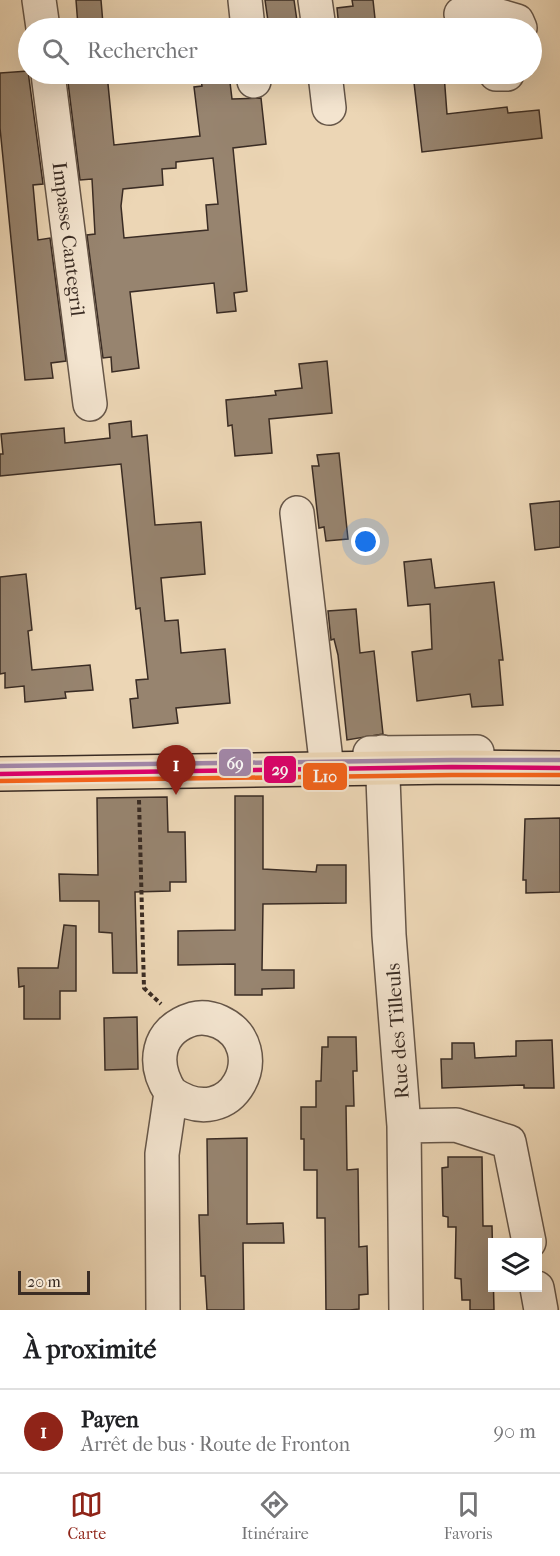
<!DOCTYPE html>
<html lang="fr">
<head>
<meta charset="utf-8">
<style>
  body { margin:0; font-family:"IM FELL French Canon",serif; background:#f6f6f6; color:#202124 }
  .controls { position:absolute; right:18px; bottom:18px; display:grid; overflow:hidden; border-radius:0px; box-shadow:0 6px 24px #0002 }
  .controls button { width:54px; height:54px; display:grid; place-items:center; padding:0; border:0; border-bottom:2px solid #e0e0e0; background:#fff; color:#202124; font:30px sans-serif }
  .scale { position:absolute; left:18px; bottom:15px; width:72px; box-sizing:border-box; padding-left:6px; border:3px solid #3a2c24; border-top:0; font-size:16px; line-height:21px; white-space:nowrap; color:#3a2c24; -webkit-text-stroke:4px #f3e4cf; paint-order:stroke }
  .you { position:absolute; left:366px; top:542px; width:21px; height:21px; margin:-15px; border:4px solid #fff; border-radius:50%; background:#1a73e8; box-shadow:0 0 0 9px #1a73e833 }
  .badge { display:grid; place-items:center; width:39px; height:39px; border-radius:50%; background:#8f2418; color:#fff; font-size:20px; font-weight:700 }
  .pin { position:absolute; translate:-50% -50px; filter:drop-shadow(0 2px 3px #0008) }
  .pin::after { content:''; position:absolute; top:32px; width:21px; height:18px; background:inherit; clip-path:polygon(0 0,100% 0,50% 100%) }
  .list { margin:0; padding:0; list-style:none }
  h2 { display:flex; justify-content:space-between; align-items:center; height:78px; margin:0; padding:0 24px; font-size:26px }
  h2 small { font-size:20px; font-weight:400; color:#757577 }
  .list li { display:grid; grid-template-columns:39px 1fr auto; gap:18px; align-items:center; box-sizing:border-box; height:84px; padding:0 24px; border-top:2px solid #e0e0e0 }
  .list b { display:block; font-size:22px; white-space:nowrap }
  .list p { margin:0; font-size:20px; white-space:nowrap; color:#757577 }
  .list em { font-size:20px; font-style:normal; color:#757577 }
  .icon { flex:none; width:33px; height:33px; fill:none; stroke:currentColor; stroke-width:2; stroke-linecap:round; stroke-linejoin:round }
  .map { position:relative; flex:none; width:560px; height:1310px; overflow:hidden }
  .search { position:absolute; background:#fff; box-shadow:0 6px 24px #0002; left:18px; right:18px; top:18px; height:66px; display:flex; align-items:center; gap:15px; box-sizing:border-box; padding:0 21px; border-radius:33px; color:#757577; font-size:22px }
  .sheet { height:162px; background:#fff }
  nav { display:flex; justify-content:space-around; align-items:center; box-sizing:border-box; height:84px; border-top:2px solid #e0e0e0; background:#fff; font-size:16px; color:#757577 }
  nav a { display:grid; justify-items:center; gap:3px }
  nav .on { color:#8f2418 }
  .map>svg:first-child { display:block }
</style>
</head>
<body>
<div class="map">
<svg width="560" height="1310" viewBox="0 0 560 1310">
  <rect width="100%" height="100%" fill="#ecd6b5"/>
  <filter id="stains"><feTurbulence type="fractalNoise" baseFrequency=".00333" numOctaves="4"/><feColorMatrix values="0 0 0 0 .2 0 0 0 0 .09 0 0 0 0 .02 0 0 0 .5 -.17"/></filter>
  <radialGradient id="worn" r=".72"><stop offset=".6" stop-color="#630" stop-opacity="0"/><stop offset="1" stop-color="#630" stop-opacity=".3"/></radialGradient>
  <path fill="#97846f" stroke="#3a2c24" stroke-width="1.5" fill-rule="evenodd" d="M76,0H101L103,24L78,26Z
    M265,0H294L298,28H269Z
    M352,0H373L376,28H339L337,8L353,6Z
    M28,71L43,184L33,185L38,240L50,238L66,361L51,363L53,378L25,380L0,128V73Z
    M67,74H107L114,145L200,136L194,87L202,86L200,74H229L232,99L261,98L266,144L233,148L247,291L234,293L236,311L217,313L214,283L130,292L139,368L112,372L111,357L103,358L87,235L95,234L92,179L80,180ZM213,158L218,204L206,205L208,230L124,238L121,206L123,189L163,185L162,169L176,168V162Z
    M413,74H444L447,114L507,107L508,113L539,110L542,138L422,152Z
    M327,361L332,413L269,419L272,453L235,456L232,425L228,426L226,400L276,395L275,391L302,388L299,364Z
    M131,421L132,437L147,435L155,525L201,522L205,574L161,578L165,621L178,620L181,653L225,649L230,703L176,708L178,723L133,728L130,699L138,698L136,680L148,679L140,608L136,609L121,464L0,476V454H3L1,434L64,428L65,443L110,438L109,424Z
    M339,453L348,539L326,541L324,527L319,528L312,466H319L317,455Z
    M560,501V547L535,550L530,504Z
    M431,559L435,588L494,582L503,660H499L503,705L472,707L470,694L417,701L412,652L432,649L430,604L408,606L404,562Z
    M26,574L32,630L28,631L32,670L90,665L93,690L65,692L66,698L25,702L24,686L5,688V673L0,674V577Z
    M356,609L360,653L374,651L383,734L347,740L338,655L334,639L331,640L328,611Z
    M235,796H263V869L316,872L317,865H346V903L263,904L262,970H294V988L262,989V995H235V964L178,965V931L235,930Z
    M167,797L168,832H185L186,882H170V891L135,892L137,973H113L112,933L99,932V901H60L59,874L98,875L97,798Z
    M560,818V892L526,893V880H523L525,819Z
    M64,925L76,926V991H60V1019H24V986L19,987L18,968H58Z
    M137,1017L138,1069L105,1070L104,1018Z
    M328,1037H356L357,1071H353L354,1106H346L347,1170L358,1169L359,1247L367,1246L368,1294L359,1295V1309L350,1310H326L325,1218H317V1170H304V1139H301V1107H316V1081H321L322,1047H328Z
    M552,1040L554,1088H524V1085L442,1088L441,1059H452V1043H474L475,1058L516,1056V1041Z
    M247,1138V1224L283,1223L284,1243H243L244,1310H207L205,1276H201L199,1215H208L207,1139Z
    M448,1157H482L483,1226H492L494,1310H470V1300H462L461,1279L455,1278L456,1227H448V1217L443,1216L442,1168L448,1167Z"/>
  <g fill="none" stroke-linecap="round" stroke-linejoin="round">
    <defs>
      <path id="minor" d="M39,0L43,28
        M245,0L248,28
        M315,0L319,28
        M461,14L482,11L517,21L520,28
        M48,74L90,404
        M253,74L254,81
        M325,74L329,108
        M496,74H507
        M297,513L327,769
        M382,752L389,935L404,1126L406,1310
        M370,753L477,752
        M404,1126L456,1125L509,1142L529,1242
        M537,1288L541,1310
        M163,1310L162,1154L171,1093C152,1064 156,1030 193,1019C201,1017 211,1018 220,1022C274,1047 234,1136 171,1093"/>
      <path id="major" d="M0,774L452,767L560,768"/>
    </defs>
    <use href="#minor" stroke="#665648" stroke-width="36"/>
    <use href="#major" stroke="#3a2c24" stroke-width="36"/>
    <path stroke="#3a2c24" stroke-width="4" stroke-dasharray="4.5 3" stroke-linecap="butt" d="M139,800L144,988L161,1004"/>
    <use href="#minor" stroke="#f3e4cf" stroke-width="33"/>
    <use href="#major" stroke="#ecd6b5" stroke-width="33"/>
    <defs>
      <path id="bus-1" d="M0,774L452,767L560,768"/>
      <path id="bus-2" d="M0,781L452,775H560"/>
      <path id="bus-3" d="M0,766L452,760H560"/>
    </defs>
    <use href="#bus-1" stroke="#f3e4cf" stroke-width="9"/>
    <use href="#bus-2" stroke="#f3e4cf" stroke-width="9"/>
    <use href="#bus-3" stroke="#f3e4cf" stroke-width="9"/>
    <use href="#bus-1" stroke="#dc006b" stroke-width="4.5"/>
    <use href="#bus-2" stroke="#f5641b" stroke-width="4.5"/>
    <use href="#bus-3" stroke="#a186a6" stroke-width="4.5"/>
  </g>
  <g text-anchor="middle" stroke-width="6" stroke-linejoin="round" paint-order="stroke">
    <g font-size="20" fill="#3a2c24" stroke="#f3e4cf">
      <text transform="translate(69 239) rotate(83)" y="7">Impasse Cantegril</text>
      <text transform="translate(397 1031) rotate(-94)" y="7">Rue des Tilleuls</text>
    </g>
  </g>
  <g stroke="#f3e4cf" stroke-width="2">
    <rect x="218" y="748" width="34" height="29" rx="6" fill="#a186a6"/>
    <rect x="263" y="755" width="34" height="29" rx="6" fill="#dc006b"/>
    <rect x="302" y="762" width="46" height="29" rx="6" fill="#f5641b"/>
  </g>
  <g font-size="16" text-anchor="middle" font-weight="bold" fill="#fff">
    <text x="235" y="769">69</text>
    <text x="280" y="775">29</text>
    <text x="325" y="782">L10</text>
  </g>
  <rect width="100%" height="100%" filter="url(#stains)"/>
  <rect width="100%" height="100%" fill="url(#worn)"/>
</svg>
<div class="controls">
<button><svg class="icon" aria-label="layers" viewBox="0 0 24 24"><path d="M12 4l9 5-9 5-9-5zM3 14l9 5 9-5"/></svg></button>
</div>
<div class="scale">20 m</div>
<div class="you"></div>
<div class="pin badge" style="left:176px;top:795px">1</div>
<div class="search"><svg class="icon" aria-label="search" viewBox="0 0 24 24"><circle cx="10" cy="10" r="6"/><path d="M15 15l6 6"/></svg>Rechercher</div>
</div>
<section class="sheet">
<h2>À proximité<small></small></h2>
<ul class="list">
<li><span class="badge">1</span><div><b>Payen</b><p>Arrêt de bus · Route de Fronton</p></div><em>90 m</em></li>
</ul>
</section>
<nav>
<a class="on"><svg class="icon" aria-label="map" viewBox="0 0 24 24"><path d="M3 6l6-2 6 2 6-2v14l-6 2-6-2-6 2zM9 4v14M15 6v14"/></svg>Carte</a>
<a><svg class="icon" aria-label="directions" viewBox="0 0 24 24"><path d="M12 3l9 9-9 9-9-9zM9 14v-3h6M13 9l2 2-2 2"/></svg>Itinéraire</a>
<a><svg class="icon" aria-label="saved" viewBox="0 0 24 24"><path d="M7 4h10v16l-5-4-5 4z"/></svg>Favoris</a>
</nav>
</body>
</html>
